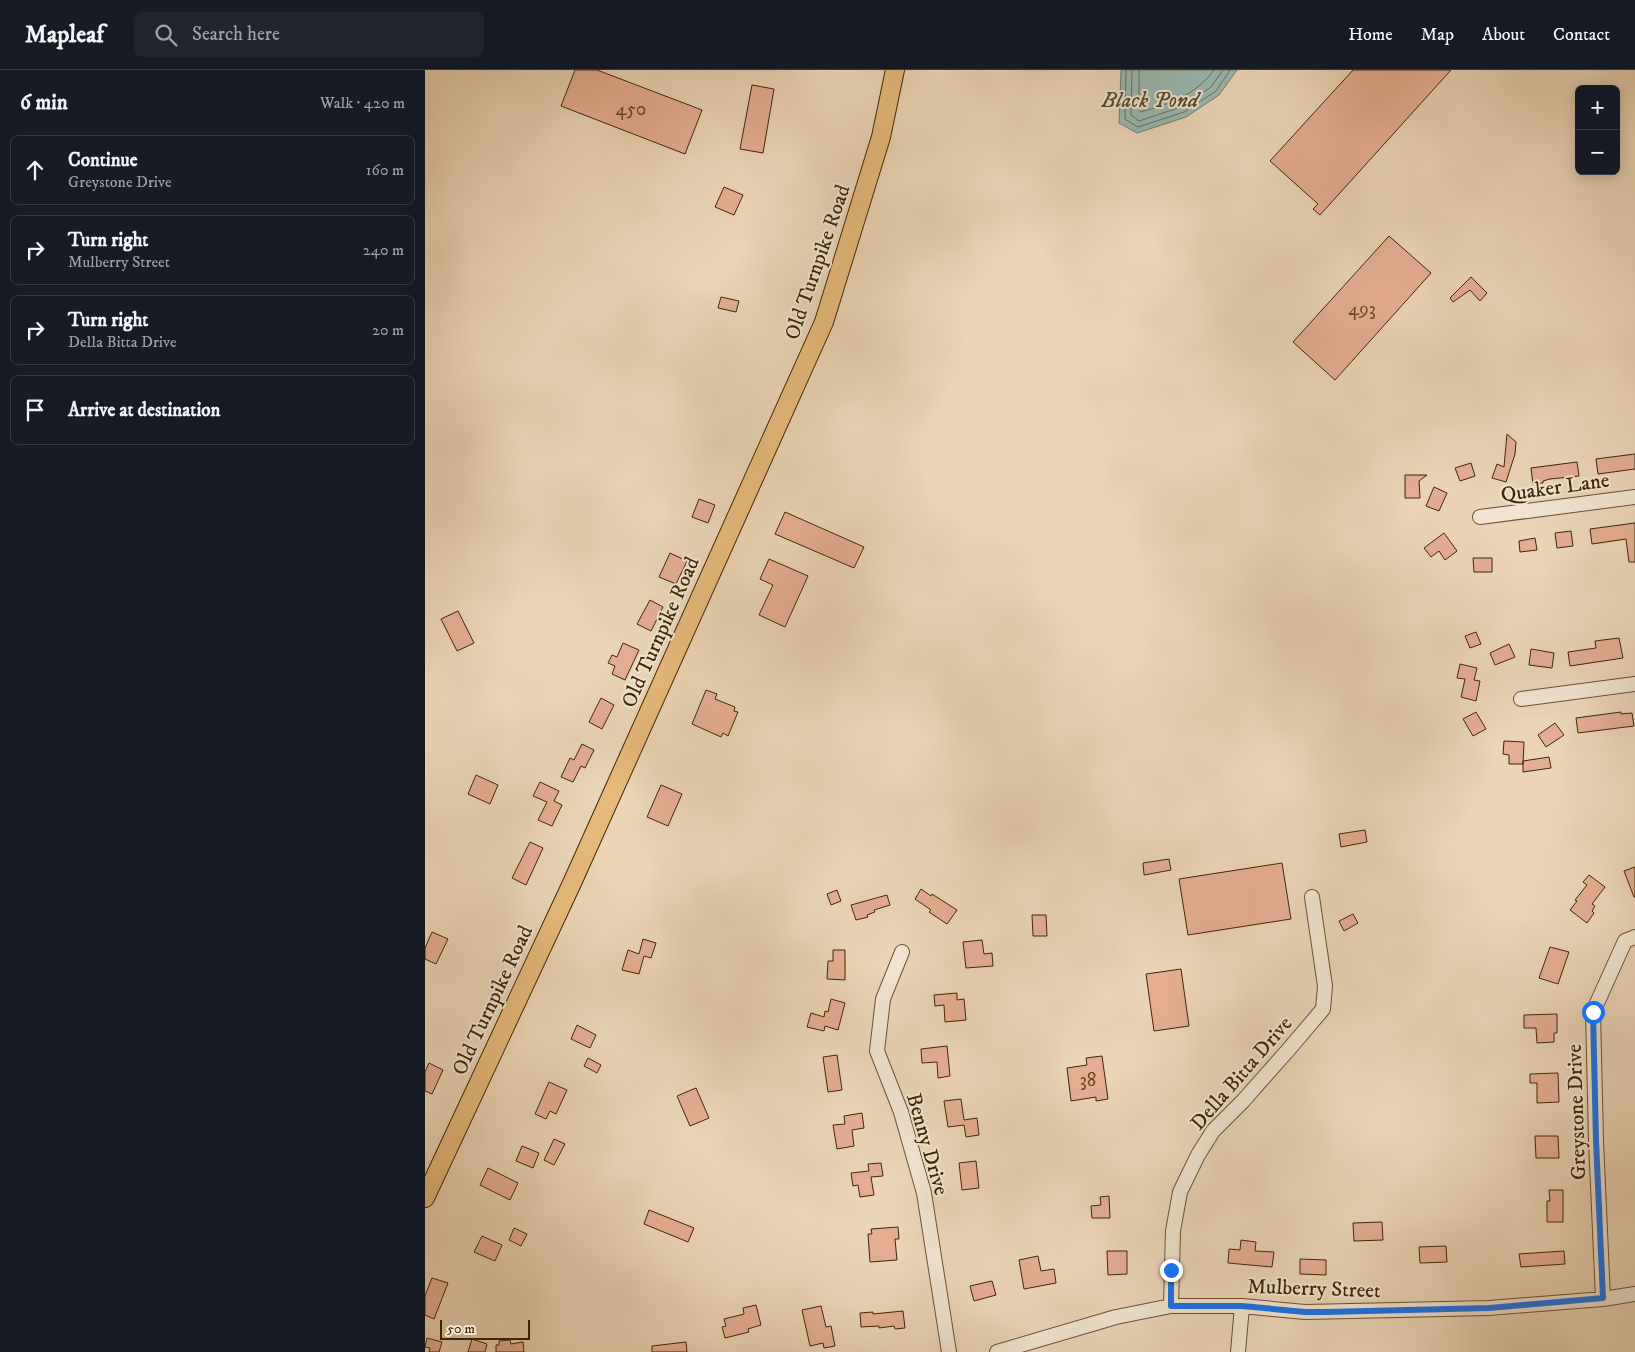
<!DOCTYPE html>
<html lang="en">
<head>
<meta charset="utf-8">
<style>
  body { margin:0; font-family:"IM FELL DW Pica",serif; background:#20242c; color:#f1f3f6 }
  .controls { position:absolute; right:15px; top:15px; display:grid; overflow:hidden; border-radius:8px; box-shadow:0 2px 12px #0003 }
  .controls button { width:45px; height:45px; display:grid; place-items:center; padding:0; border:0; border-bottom:1px solid #363941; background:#171b24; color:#f1f3f6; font:25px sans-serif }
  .scale { position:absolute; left:15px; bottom:12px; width:90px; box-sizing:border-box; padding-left:5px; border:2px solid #3e2605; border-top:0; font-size:14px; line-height:18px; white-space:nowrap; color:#3e2605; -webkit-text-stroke:4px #f2e4d0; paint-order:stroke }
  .stop { position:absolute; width:15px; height:15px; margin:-11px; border:4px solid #1a73e8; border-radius:50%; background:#fff }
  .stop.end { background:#1a73e8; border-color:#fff; box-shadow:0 1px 5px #0008 }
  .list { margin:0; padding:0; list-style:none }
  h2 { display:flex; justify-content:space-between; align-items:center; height:65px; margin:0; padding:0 20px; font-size:21px }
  h2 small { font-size:16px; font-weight:400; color:#9ea1a6 }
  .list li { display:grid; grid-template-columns:32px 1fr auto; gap:15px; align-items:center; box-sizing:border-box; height:70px; margin:0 10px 10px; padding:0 10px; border:1px solid #363941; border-radius:8px }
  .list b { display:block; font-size:19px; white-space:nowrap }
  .list p { margin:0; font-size:16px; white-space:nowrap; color:#9ea1a6 }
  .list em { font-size:16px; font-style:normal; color:#9ea1a6 }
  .icon { flex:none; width:28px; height:28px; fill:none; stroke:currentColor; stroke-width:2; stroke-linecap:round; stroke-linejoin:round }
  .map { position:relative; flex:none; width:1210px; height:1282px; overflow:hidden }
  header { display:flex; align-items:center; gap:30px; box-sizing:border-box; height:70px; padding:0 25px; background:#171b24; border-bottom:1px solid #363941 }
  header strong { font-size:24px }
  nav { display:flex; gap:28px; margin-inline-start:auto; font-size:18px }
  .search { width:350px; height:45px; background:#20242c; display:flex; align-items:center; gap:12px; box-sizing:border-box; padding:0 18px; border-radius:8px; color:#9ea1a6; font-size:19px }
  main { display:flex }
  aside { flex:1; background:#171b24 }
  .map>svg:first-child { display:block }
</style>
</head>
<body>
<header>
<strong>Mapleaf</strong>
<div class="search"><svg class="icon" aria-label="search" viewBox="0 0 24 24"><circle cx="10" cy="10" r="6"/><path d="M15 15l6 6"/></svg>Search here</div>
<nav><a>Home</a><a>Map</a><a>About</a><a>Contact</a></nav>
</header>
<main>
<aside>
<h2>6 min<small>Walk · 420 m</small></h2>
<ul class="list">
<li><svg class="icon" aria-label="ahead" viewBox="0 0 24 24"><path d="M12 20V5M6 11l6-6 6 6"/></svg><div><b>Continue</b><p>Greystone Drive</p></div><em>160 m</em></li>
<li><svg class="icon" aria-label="right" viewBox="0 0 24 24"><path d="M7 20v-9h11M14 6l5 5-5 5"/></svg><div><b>Turn right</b><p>Mulberry Street</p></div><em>240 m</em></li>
<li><svg class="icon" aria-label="right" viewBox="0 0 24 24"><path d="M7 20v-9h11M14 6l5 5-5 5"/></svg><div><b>Turn right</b><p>Della Bitta Drive</p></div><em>20 m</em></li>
<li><svg class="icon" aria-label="arrive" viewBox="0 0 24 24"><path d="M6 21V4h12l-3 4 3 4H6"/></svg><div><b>Arrive at destination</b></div></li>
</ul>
</aside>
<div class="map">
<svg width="1210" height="1282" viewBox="0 0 1210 1282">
  <rect width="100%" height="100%" fill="#ebd5b6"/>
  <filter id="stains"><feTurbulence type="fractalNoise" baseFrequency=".004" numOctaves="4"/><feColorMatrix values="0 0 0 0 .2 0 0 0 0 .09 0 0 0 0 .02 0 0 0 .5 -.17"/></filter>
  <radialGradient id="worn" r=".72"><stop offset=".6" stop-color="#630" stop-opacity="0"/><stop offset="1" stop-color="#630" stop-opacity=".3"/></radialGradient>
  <path fill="#98b8af" stroke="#747e6b" d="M696,0H812L794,25L761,47L712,63L694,53Z"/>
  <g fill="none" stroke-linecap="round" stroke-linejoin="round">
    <path stroke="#6b6f5a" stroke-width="1" d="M701,0L700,49L713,57L759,42L791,21L805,0
      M707,0L706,45L714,51L756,37L786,17L798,0
      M714,0V40L716,42C744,34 771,25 789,0"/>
  </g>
  <path fill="#e5ae93" stroke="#3e2605" d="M150,0H172L277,40L260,84L136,36Z
    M928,0H1026L895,145L888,139L893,134L845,91Z
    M327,15L349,19L338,83L315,79Z
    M299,117L318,125L309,145L290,137Z
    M964,166L1006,203L910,310L868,272Z
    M1046,207L1062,223L1055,231L1045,220L1028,232L1025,228Z
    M296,227L314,231L311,242L293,238Z
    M1082,364L1091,372L1090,384L1081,412L1067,408L1072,394L1079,397Z
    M1210,384V399L1173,404L1171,389Z
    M1152,392L1154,406L1125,409L1118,411V413L1108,414L1106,398Z
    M1046,393L1050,406L1035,411L1030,398Z
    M980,405H1002L994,411L995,428H980Z
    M1009,417L1022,423L1014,441L1001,436Z
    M274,429L290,435L283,453L267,447Z
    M360,442L439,477L429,498L350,464Z
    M1210,453V492H1204L1201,469L1167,474L1165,459Z
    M1146,461L1148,476L1132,478L1130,463Z
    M1019,463L1032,481L1020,490L1014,481L1006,487L999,478Z
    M1110,468L1112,480L1095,482L1094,471Z
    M245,483L262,491L251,514L234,507Z
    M1048,488H1067V502H1049Z
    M344,489L383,506L360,557L334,545L348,515L335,509Z
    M225,530L238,537L226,561L212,554Z
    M33,541L49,573L32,581L16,549Z
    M1051,562L1056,574L1045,578L1040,566Z
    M1194,568L1198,588L1145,596L1143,582L1171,578L1170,571Z
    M198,573L214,580L200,610L187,604L190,596L183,593L187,585L192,587Z
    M1084,574L1090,587L1070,595L1065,583Z
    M1106,579L1129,583L1127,598L1104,595Z
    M1035,594L1052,598L1049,610L1055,611L1051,631L1036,627L1040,609L1032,608Z
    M281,620L292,624L290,629L310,637L309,641L313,642L303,666L298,663L296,667L267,654Z
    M176,628L189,635L177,659L164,652Z
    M1051,642L1061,659L1048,666L1038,649Z
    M1196,642V644L1207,643L1209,656L1153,663L1151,648Z
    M1130,653L1139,665L1121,677L1113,665Z
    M1079,671L1099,672L1098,694H1084V685L1078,684Z
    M157,674L169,680L160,698L156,696L148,712L136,707L145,688L149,690Z
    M1124,687L1126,698L1098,702V691Z
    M51,705L73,715L65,734L43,724Z
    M115,712L134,721L129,731L137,735L127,756L113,750L122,732L108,726Z
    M236,715L257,724L243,756L222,747Z
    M940,760L942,772L916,777L914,764Z
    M105,772L118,778L101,815L87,808Z
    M744,789L746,800L719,805L718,793Z
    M857,793L866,849L763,865L754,809Z
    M1210,797V827H1209L1199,801Z
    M1164,805L1180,817L1167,834L1170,836L1167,841L1169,843L1162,853L1145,840L1152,831L1150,830L1162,815L1158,812Z
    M496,819L506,826L507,824L532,840L522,854L504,842L506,840L490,829Z
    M412,820L416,831L406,835L402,824Z
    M462,825L465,835L449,840L450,842L442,845L443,847L431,850L426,835Z
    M928,844L933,853L919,861L914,851Z
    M607,845H621L622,866H608Z
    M7,862L23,869L11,894L0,889V878Z
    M218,869L231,873L226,888L219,886L214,904L197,900L203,880L214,884Z
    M557,870L559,884L567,883L568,896L541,898L538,872Z
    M1125,877L1144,882L1133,914L1114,908Z
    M408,880H420V910L402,909L403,891H408Z
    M756,899L764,956L729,961L721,904Z
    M532,923V930L539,929L541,950L520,952L519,935L510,936L509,925Z
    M406,929L420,933L413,960L400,956L399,961L382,957L386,943L399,947L400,941L403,942Z
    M1132,944V963H1129V972L1112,973L1111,958H1099V945Z
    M152,955L171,965L165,978L146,969Z
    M522,976L525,1006L513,1008L512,992L497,993L496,979Z
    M412,985L417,1020L403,1022L398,987Z
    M677,986L683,1029L671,1031V1027L646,1031L642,998L662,995L661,988Z
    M163,988L176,995L172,1003L159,996Z
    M4,993L18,1000L7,1024L0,1021V1002Z
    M1133,1003L1134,1032L1112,1033V1013H1105V1004Z
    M124,1012L142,1020L131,1044L125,1041L121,1049L110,1044Z
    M271,1018L284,1048L265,1056L252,1026Z
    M536,1029L539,1050L552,1048L554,1065L541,1067L539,1055L523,1057L519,1031Z
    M437,1043L439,1058L427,1060L429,1076L412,1079L408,1055L420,1054L419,1046Z
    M1110,1066H1133L1134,1088H1111Z
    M129,1069L140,1074L129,1095L119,1090Z
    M97,1076L114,1083L108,1098L91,1091Z
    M551,1091L554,1118L537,1120L534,1093Z
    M456,1093L458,1106L446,1107L449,1125L435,1127L433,1115L428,1116L426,1103L444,1101L443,1094Z
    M63,1098L93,1113L85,1130L55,1115Z
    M1124,1120H1138V1152H1122V1131H1125Z
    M684,1126L685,1148H667L666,1136L676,1135L675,1127Z
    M224,1140L269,1158L263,1172L219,1154Z
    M957,1152L958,1170L929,1171L928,1153Z
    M473,1157L474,1169H470L472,1190L445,1192L443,1164H447L446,1159Z
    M89,1158L102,1164L96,1176L84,1170Z
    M57,1166L77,1175L70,1191L49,1182Z
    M816,1170L831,1172L830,1181L849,1182L847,1197L803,1193L804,1179L815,1180Z
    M1021,1176L1022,1192L995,1193L994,1177Z
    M682,1181H702V1204L683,1205Z
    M1139,1181L1140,1194L1096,1197L1094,1184Z
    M613,1186L616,1201L629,1199L631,1213L599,1219L594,1190Z
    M875,1189L901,1190V1205L875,1204Z
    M7,1208L23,1213L9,1249L0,1245V1226Z
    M567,1211L571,1225L549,1231L545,1216Z
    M331,1235L336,1255L323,1259L324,1262L300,1268L297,1257L301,1256L299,1249L319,1244L318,1238Z
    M396,1236L401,1257L406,1256L410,1276L399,1278L398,1273L385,1276L377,1240Z
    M478,1241L480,1258L470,1259L469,1256L454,1258V1256L436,1257L435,1243L448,1242V1244Z
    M2,1268L17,1272L14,1282H4L5,1278L0,1277Z
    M47,1269L62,1274L60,1282H43Z
    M85,1270L86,1274L98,1272L99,1282H71V1275H74V1271Z
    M261,1272L262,1282H227V1276Z"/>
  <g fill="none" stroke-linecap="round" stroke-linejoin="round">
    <defs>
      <path id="minor" d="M1055,447L1210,427
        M1096,629L1210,614
        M477,882L458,929L452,981L476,1042L499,1123L524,1282
        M1178,1229L1171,1070L1168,942L1200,871L1210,867
        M746,1236L748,1161L755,1122L773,1085L788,1061L818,1031L864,979L898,939L900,916L887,827
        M572,1282L691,1247L746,1236H817L880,1242L1064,1238L1178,1229L1210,1224
        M813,1282L817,1236"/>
      <path id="major" d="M0,1128L147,813L399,252L456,67L470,0"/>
    </defs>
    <use href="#minor" stroke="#695231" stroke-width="16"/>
    <use href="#major" stroke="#3e2605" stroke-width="20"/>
    <use href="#minor" stroke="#f2e4d0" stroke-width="14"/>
    <use href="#major" stroke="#e6ba7b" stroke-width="18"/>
  </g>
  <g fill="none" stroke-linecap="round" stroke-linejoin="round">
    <path stroke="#1a73e8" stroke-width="6" d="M746,1200V1236H817L880,1242H902L1064,1238L1178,1228L1171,1070L1168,942"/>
  </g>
  <g text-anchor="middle" stroke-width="4" stroke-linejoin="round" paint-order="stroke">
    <g font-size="19" fill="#684828">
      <text x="206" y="45">450</text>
      <text x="937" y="245">493</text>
      <text x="663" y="1016">38</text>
    </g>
    <g font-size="21" fill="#3e2605" stroke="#f2e4d0">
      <text transform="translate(392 192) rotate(-71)" y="7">Old Turnpike Road</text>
      <text transform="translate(1130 417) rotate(-8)" y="7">Quaker Lane</text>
      <text transform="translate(235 562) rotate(-66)" y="7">Old Turnpike Road</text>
      <text transform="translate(67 930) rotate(-65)" y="7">Old Turnpike Road</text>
      <text transform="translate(816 1003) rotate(-49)" y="7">Della Bitta Drive</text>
      <text transform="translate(1151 1042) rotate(-92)" y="7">Greystone Drive</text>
      <text transform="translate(503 1074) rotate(74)" y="7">Benny Drive</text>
      <text transform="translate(889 1218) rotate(2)" y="7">Mulberry Street</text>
    </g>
    <g font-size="22" font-style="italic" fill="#544a30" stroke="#f2e4d0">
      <text x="725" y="37">Black Pond</text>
    </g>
  </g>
  <rect width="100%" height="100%" filter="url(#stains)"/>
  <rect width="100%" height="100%" fill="url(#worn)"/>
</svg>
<div class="controls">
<button>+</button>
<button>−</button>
</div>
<div class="scale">50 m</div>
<div class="stop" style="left:1168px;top:942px"></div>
<div class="stop end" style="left:746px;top:1200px"></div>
</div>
</main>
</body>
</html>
